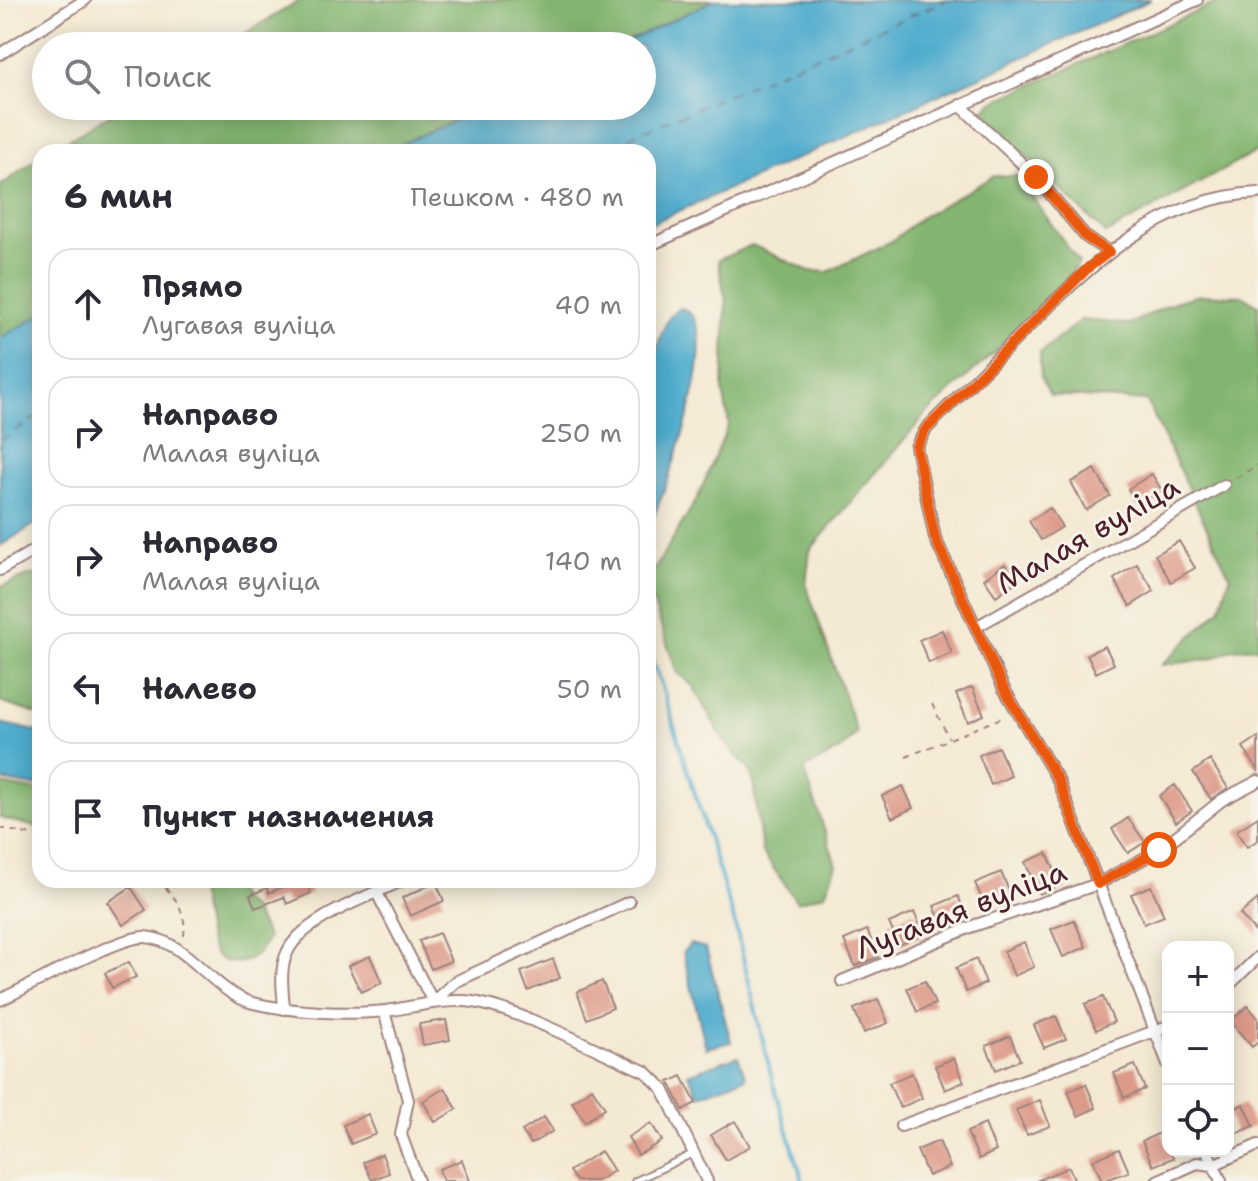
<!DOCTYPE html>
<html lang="ru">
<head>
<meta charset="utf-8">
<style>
  body { margin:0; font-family:"Shantell Sans",sans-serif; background:#f2f2f3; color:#2b2b33 }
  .controls { position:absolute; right:24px; bottom:24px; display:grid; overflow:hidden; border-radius:16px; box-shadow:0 4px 20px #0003 }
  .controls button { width:72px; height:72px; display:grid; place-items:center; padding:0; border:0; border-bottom:2px solid #e1e1e2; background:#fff; color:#2b2b33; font:40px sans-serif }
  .stop { position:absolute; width:24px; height:24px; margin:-18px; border:6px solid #ea580c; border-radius:50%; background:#fff }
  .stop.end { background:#ea580c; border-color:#fff; box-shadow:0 2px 8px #0008 }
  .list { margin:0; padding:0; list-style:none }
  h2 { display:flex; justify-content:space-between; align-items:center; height:104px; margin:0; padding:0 32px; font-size:34px }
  h2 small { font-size:26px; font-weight:400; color:#7c7c81 }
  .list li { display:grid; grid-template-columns:52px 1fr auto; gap:24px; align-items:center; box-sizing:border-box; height:112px; margin:0 16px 16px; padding:0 16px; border:2px solid #e1e1e2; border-radius:24px }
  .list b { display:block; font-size:30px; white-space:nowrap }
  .list p { margin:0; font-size:26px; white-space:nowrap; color:#7c7c81 }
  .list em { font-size:26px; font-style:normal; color:#7c7c81 }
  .icon { flex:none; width:44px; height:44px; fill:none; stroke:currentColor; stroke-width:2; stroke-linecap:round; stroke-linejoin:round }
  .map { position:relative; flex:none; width:1258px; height:1181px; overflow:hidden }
  .search { position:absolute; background:#fff; box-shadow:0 4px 20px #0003; left:32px; top:32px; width:624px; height:88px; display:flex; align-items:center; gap:20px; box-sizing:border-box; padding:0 28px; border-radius:44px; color:#7c7c81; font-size:30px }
  .panel { position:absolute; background:#fff; box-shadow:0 4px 20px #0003; left:32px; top:144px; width:624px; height:744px; border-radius:24px }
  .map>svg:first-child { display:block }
</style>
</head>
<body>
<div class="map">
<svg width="1258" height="1181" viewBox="0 0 1258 1181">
  <rect width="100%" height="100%" fill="#f7f3e8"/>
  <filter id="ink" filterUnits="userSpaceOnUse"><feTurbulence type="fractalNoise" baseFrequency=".0125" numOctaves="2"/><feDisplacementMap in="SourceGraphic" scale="16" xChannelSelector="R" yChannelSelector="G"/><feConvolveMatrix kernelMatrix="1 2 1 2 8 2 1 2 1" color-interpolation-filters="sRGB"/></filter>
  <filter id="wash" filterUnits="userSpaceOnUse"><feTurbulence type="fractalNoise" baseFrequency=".006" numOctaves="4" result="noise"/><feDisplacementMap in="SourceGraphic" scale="32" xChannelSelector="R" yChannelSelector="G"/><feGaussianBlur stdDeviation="1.8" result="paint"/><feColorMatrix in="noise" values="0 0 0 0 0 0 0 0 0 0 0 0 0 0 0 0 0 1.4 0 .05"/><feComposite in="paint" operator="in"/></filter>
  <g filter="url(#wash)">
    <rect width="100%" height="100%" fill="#f4e9d3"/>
    <path fill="#83b56f" stroke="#666a4d" stroke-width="2" d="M301,0H714L619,46H224Z
      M1223,0H1258V151L1106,234L982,112L991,103Z
      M124,106H486L384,152H48Z
      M40,157V315L0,338V186Z
      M994,176H1017L1079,263L1047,304L926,414L810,550L806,585L857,733L841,749L804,769L836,865L825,894L797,902L762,852L752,773L724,741L692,685L677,673L648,587V580L698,497L729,424L723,391L726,302L718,260L752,245L809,271L828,272L892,241L920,218Z
      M1200,295L1243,296L1258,305V647L1233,649L1210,659L1162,665L1220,609L1230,577L1147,401L1050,395L1040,375V353L1081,320L1130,324L1174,302Z
      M28,576H40V715L0,702V587Z
      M0,784L40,791V828L0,818Z
      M192,880H233L239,898L252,909L268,938C261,950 255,960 241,962C194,969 212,901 192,880Z"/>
    <path fill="#4faccd" stroke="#4c667c" stroke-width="2" d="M714,0H1151L648,225V152H384L486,106H642V46H619Z
      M680,308C734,320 661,499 648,530C648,487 640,328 680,308Z
      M40,315V521L0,546V338Z
      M0,723L40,732V787L0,780Z
      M690,944L706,948L731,1042L706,1048L683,952Z
      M738,1056L746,1078L699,1095L688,1074Z"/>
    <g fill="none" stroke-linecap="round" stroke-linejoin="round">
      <path stroke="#4faccd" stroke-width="4" d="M648,654L658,674L734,920L773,1083L803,1181"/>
      <path stroke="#4c576c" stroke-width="2" stroke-dasharray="10 8" stroke-linecap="butt" d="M595,152L947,0
        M0,441L40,415"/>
    </g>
    <g id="blocks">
      <path fill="#dd9a89" d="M1095,469L1110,496L1086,510L1071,482Z
        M1152,474L1162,491L1137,505L1128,489Z
        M1050,508L1062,527L1041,540L1029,521Z
        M1179,541L1195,568L1171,582L1155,555Z
        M1005,564L1017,581L996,596L984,579Z
        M1137,564L1154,591L1130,606L1114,579Z
        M942,630L952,653L929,663L919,640Z
        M1105,646L1114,664L1096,673L1087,654Z
        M972,687L984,715L968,722L956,694Z
        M1258,737V770L1243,747Z
        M998,747L1011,776L991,785L979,755Z
        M1210,760L1228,788L1211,799L1193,772Z
        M1175,785L1192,811L1176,822L1159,796Z
        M903,786L913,808L892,818L882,796Z
        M1258,817V840L1247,847L1236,831Z
        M1128,818L1145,842L1128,853L1112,829Z
        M1047,853L1061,885L1039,894L1025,862Z
        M1001,872L1012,898L986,908L975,883Z
        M299,880H306L311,893L287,904L284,897L255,908L250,895L267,888L269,893Z
        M436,882L444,901L410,916L402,898Z
        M1151,886L1164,916L1144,924L1131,894Z
        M131,887L146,910L123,925L108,902Z
        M958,896L968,919L944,929L934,906Z
        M1258,899V935L1240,914Z
        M914,912L924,935L899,945L889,923Z
        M1074,920L1086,947L1063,957L1051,929Z
        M867,930L878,957L855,966L844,940Z
        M439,933L451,961L431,969L419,941Z
        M1024,942L1034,967L1014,976L1004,951Z
        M370,956L382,983L361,992L348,966Z
        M553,959L560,978L528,991L521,972Z
        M976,959L986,983L966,992L956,968Z
        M129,962L136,977L112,988L105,973Z
        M602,981L613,1008L587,1019L577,992Z
        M925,981L935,1004L917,1012L907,988Z
        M1103,997L1114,1022L1096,1030L1085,1004Z
        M878,999L888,1023L864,1033L854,1009Z
        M1248,1006L1258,1018V1042L1252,1047L1230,1021Z
        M1056,1016L1066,1039L1044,1048L1034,1025Z
        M446,1020L450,1040L423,1045L419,1024Z
        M1010,1036L1020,1060L996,1070L986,1046Z
        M954,1058L964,1082L945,1090L935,1066Z
        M1135,1065L1145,1089L1124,1098L1114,1073Z
        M912,1073L922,1098L900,1108L889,1083Z
        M682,1076L696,1103L683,1110L669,1082Z
        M1086,1084L1096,1108L1078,1116L1068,1091Z
        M445,1088L457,1109L435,1122L423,1101Z
        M592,1088L605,1108L585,1122L572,1102Z
        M1040,1100L1050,1126L1027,1135L1016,1110Z
        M1244,1104L1254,1126L1235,1134L1228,1111Z
        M368,1114L376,1134L351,1144L343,1125Z
        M544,1117L553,1131L531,1144L522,1131Z
        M735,1121L750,1146L726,1160L711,1135Z
        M651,1123L662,1141L638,1155L628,1137Z
        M985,1124L996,1151L979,1159L967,1132Z
        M1162,1132L1173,1158L1153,1166L1142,1141Z
        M939,1141L950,1167L928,1176L917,1150Z
        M1119,1149L1129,1172L1102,1181L1093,1160Z
        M601,1151L614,1171L597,1181H576L569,1171Z
        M382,1154L389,1173L372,1180L363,1162Z
        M462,1160L470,1181H443L439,1169Z
        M1069,1167L1075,1181H1036Z"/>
    </g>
  </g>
  <g filter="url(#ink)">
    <use href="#blocks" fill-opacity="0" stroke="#9f847f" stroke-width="2"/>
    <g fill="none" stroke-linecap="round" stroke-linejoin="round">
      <defs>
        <path id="lane" d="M635,1181L692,1154"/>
        <path id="street" d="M0,54L85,0
          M960,105L1036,177L1086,237L1109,252
          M648,246L1197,0
          M0,570L40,547
          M976,627L1224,485
          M377,893L433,1002L455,982L629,902
          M842,981L973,926L1098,884L1159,850L1222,800L1258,781
          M1228,986L1258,957
          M0,1000C28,987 119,936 145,937C188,940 213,993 253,1003C290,1012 348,1015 386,1011C413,1007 437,1000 464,1001C508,1003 602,1053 646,1072L663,1089L707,1181
          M284,1009C283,991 279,970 287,953C301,919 371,896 403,880
          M384,1011L408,1100L401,1135L418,1181
          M1168,1064L1058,780L1004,689L935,538L916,447L926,429C959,395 993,362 1026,329C1092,264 1160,197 1258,193
          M901,1126L1168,1026
          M1207,1151L1221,1181
          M1157,1181L1197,1163L1213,1165L1258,1145"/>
      </defs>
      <use href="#lane" stroke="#9f847f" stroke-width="9"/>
      <use href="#street" stroke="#9f847f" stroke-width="14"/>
      <path stroke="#9f847f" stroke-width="2" stroke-dasharray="6 6" stroke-linecap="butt" d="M1236,478L1258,465
        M932,704L949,738
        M906,757L1006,716
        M0,828L40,837
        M156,880C176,895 189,915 183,940"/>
      <use href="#lane" stroke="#fff" stroke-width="5"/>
      <use href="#street" stroke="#fff" stroke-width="10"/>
    </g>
  </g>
  <g fill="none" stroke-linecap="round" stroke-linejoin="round" filter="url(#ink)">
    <path stroke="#ea580c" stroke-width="10" d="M1036,177L1086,237L1109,252L1088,268L926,429L916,447L935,538L1004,689L1058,780L1098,884L1159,850"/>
  </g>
  <g text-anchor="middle" stroke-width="6" stroke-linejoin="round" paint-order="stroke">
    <g font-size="30" fill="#4a1f2b" stroke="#f7f3e8">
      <text transform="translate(1088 535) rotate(-30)" y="10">Малая вуліца</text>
      <text transform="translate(961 910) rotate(-21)" y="10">Лугавая вуліца</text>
    </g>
  </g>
</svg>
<div class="controls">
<button>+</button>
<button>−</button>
<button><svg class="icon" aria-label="locate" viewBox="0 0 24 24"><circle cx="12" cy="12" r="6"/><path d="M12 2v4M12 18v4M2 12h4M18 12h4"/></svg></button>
</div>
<div class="stop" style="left:1159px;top:850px"></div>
<div class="stop end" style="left:1036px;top:177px"></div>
<div class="search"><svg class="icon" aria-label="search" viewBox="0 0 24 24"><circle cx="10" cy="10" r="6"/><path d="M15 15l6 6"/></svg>Поиск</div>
<section class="panel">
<h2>6 мин<small>Пешком · 480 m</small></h2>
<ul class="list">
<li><svg class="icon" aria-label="ahead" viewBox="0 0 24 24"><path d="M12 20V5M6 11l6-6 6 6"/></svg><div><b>Прямо</b><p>Лугавая вуліца</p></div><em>40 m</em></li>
<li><svg class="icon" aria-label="right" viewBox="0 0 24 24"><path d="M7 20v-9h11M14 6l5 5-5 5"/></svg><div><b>Направо</b><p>Малая вуліца</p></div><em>250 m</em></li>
<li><svg class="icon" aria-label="right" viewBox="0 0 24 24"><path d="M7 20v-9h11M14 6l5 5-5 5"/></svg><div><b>Направо</b><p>Малая вуліца</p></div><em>140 m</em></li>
<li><svg class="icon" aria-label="left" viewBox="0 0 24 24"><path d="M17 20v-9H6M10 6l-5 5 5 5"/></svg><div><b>Налево</b></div><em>50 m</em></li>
<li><svg class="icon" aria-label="arrive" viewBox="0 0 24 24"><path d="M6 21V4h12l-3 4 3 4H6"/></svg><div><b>Пункт назначения</b></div></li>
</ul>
</section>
</div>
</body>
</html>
